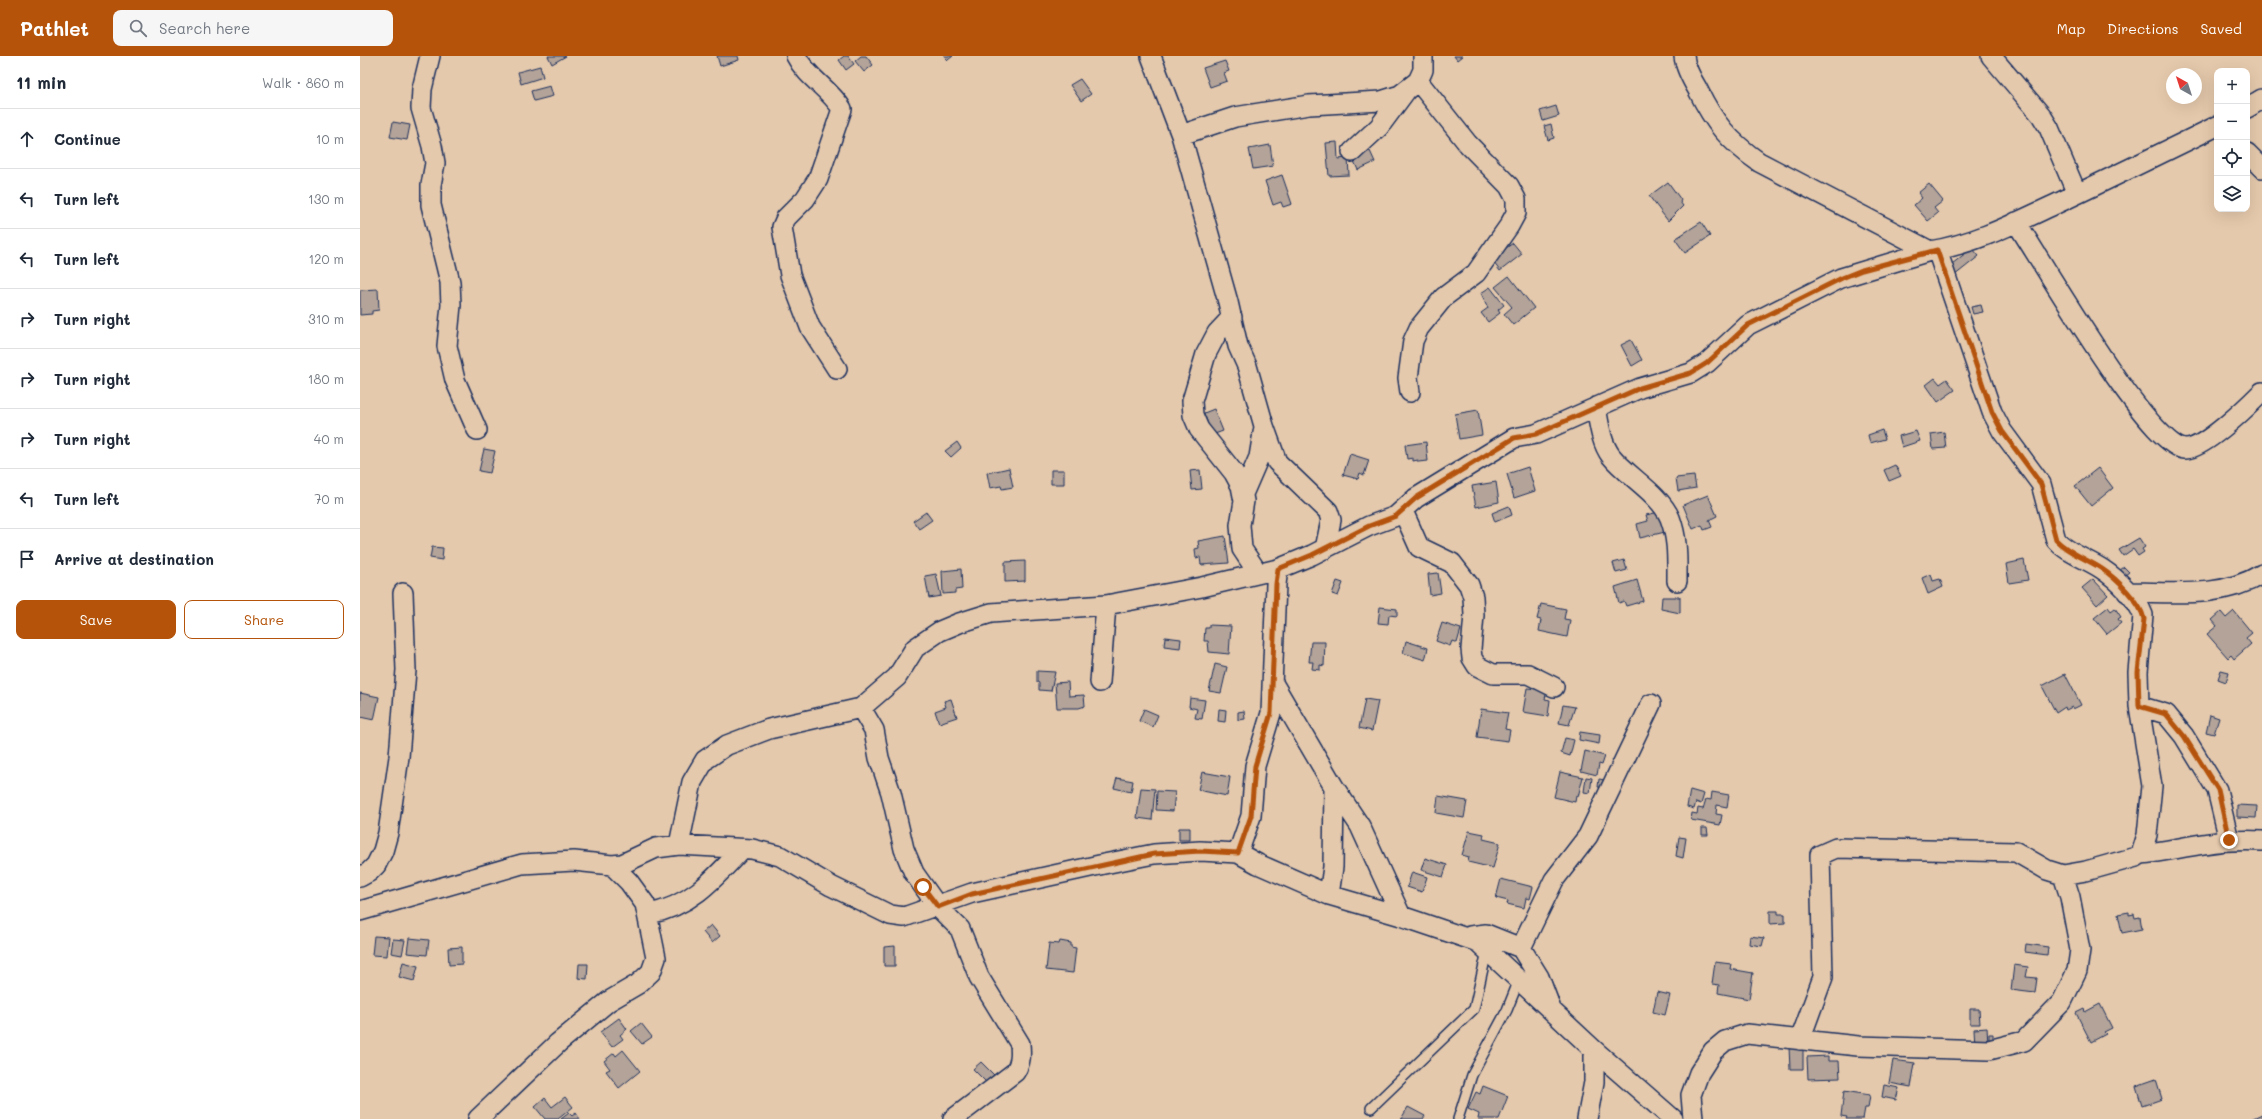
<!DOCTYPE html>
<html lang="en">
<head>
<meta charset="utf-8">
<style>
  body { margin:0; font-family:Mali,sans-serif; background:#f6f6f7; color:#1f2937 }
  .controls { position:absolute; right:12px; top:12px; display:grid; overflow:hidden; border-radius:8px; box-shadow:0 4px 16px #0002 }
  .controls button { width:36px; height:36px; display:grid; place-items:center; padding:0; border:0; border-bottom:1px solid #e0e1e3; background:#fff; color:#1f2937; font:20px sans-serif }
  .compass { position:absolute; left:1806px; top:12px; width:36px; height:36px; border-radius:50%; background:#fff; box-shadow:0 4px 16px #0002; rotate:321deg }
  .stop { position:absolute; width:12px; height:12px; margin:-9px; border:3px solid #b45309; border-radius:50%; background:#fff }
  .stop.end { background:#b45309; border-color:#fff; box-shadow:0 1px 4px #0008 }
  .list { margin:0; padding:0; list-style:none }
  h2 { display:flex; justify-content:space-between; align-items:center; height:52px; margin:0; padding:0 16px; font-size:17px }
  h2 small { font-size:13px; font-weight:400; color:#747a83 }
  .list li { display:grid; grid-template-columns:26px 1fr auto; gap:12px; align-items:center; box-sizing:border-box; height:60px; padding:0 16px; border-top:1px solid #e0e1e3 }
  .list b { display:block; font-size:15px; white-space:nowrap }
  .list em { font-size:13px; font-style:normal; color:#747a83 }
  .actions { display:flex; gap:8px; padding:12px 16px }
  .actions a { flex:1; padding:9px 0; border:1px solid #b45309; border-radius:8px; text-align:center; font-size:14px; color:#b45309 }
  .actions .main { background:#b45309; color:#fff }
  .icon { flex:none; width:22px; height:22px; fill:none; stroke:currentColor; stroke-width:2; stroke-linecap:round; stroke-linejoin:round }
  .map { position:relative; flex:none; width:1902px; height:1063px; overflow:hidden }
  header { display:flex; align-items:center; gap:24px; box-sizing:border-box; height:56px; padding:0 20px; background:#b45309; color:#fff }
  header strong { font-size:19px }
  nav { display:flex; gap:22px; margin-inline-start:auto; font-size:14px }
  .search { width:280px; height:36px; background:#f6f6f7; display:flex; align-items:center; gap:10px; box-sizing:border-box; padding:0 14px; border-radius:8px; color:#747a83; font-size:15px }
  main { display:flex }
  aside { flex:1; background:#fff }
  .map>svg:first-child { display:block }
</style>
</head>
<body>
<header>
<strong>Pathlet</strong>
<div class="search"><svg class="icon" aria-label="search" viewBox="0 0 24 24"><circle cx="10" cy="10" r="6"/><path d="M15 15l6 6"/></svg>Search here</div>
<nav><a>Map</a><a>Directions</a><a>Saved</a></nav>
</header>
<main>
<aside>
<h2>11 min<small>Walk · 860 m</small></h2>
<ul class="list">
<li><svg class="icon" aria-label="ahead" viewBox="0 0 24 24"><path d="M12 20V5M6 11l6-6 6 6"/></svg><div><b>Continue</b></div><em>10 m</em></li>
<li><svg class="icon" aria-label="left" viewBox="0 0 24 24"><path d="M17 20v-9H6M10 6l-5 5 5 5"/></svg><div><b>Turn left</b></div><em>130 m</em></li>
<li><svg class="icon" aria-label="left" viewBox="0 0 24 24"><path d="M17 20v-9H6M10 6l-5 5 5 5"/></svg><div><b>Turn left</b></div><em>120 m</em></li>
<li><svg class="icon" aria-label="right" viewBox="0 0 24 24"><path d="M7 20v-9h11M14 6l5 5-5 5"/></svg><div><b>Turn right</b></div><em>310 m</em></li>
<li><svg class="icon" aria-label="right" viewBox="0 0 24 24"><path d="M7 20v-9h11M14 6l5 5-5 5"/></svg><div><b>Turn right</b></div><em>180 m</em></li>
<li><svg class="icon" aria-label="right" viewBox="0 0 24 24"><path d="M7 20v-9h11M14 6l5 5-5 5"/></svg><div><b>Turn right</b></div><em>40 m</em></li>
<li><svg class="icon" aria-label="left" viewBox="0 0 24 24"><path d="M17 20v-9H6M10 6l-5 5 5 5"/></svg><div><b>Turn left</b></div><em>70 m</em></li>
<li><svg class="icon" aria-label="arrive" viewBox="0 0 24 24"><path d="M6 21V4h12l-3 4 3 4H6"/></svg><div><b>Arrive at destination</b></div></li>
</ul>
<div class="actions"><a class="main">Save</a><a>Share</a></div>
</aside>
<div class="map">
<svg width="1902" height="1063" viewBox="0 0 1902 1063">
  <rect width="100%" height="100%" fill="#e5c9ac"/>
  <filter id="ink" filterUnits="userSpaceOnUse"><feTurbulence type="fractalNoise" baseFrequency=".025" numOctaves="2"/><feDisplacementMap in="SourceGraphic" scale="8" xChannelSelector="R" yChannelSelector="G"/><feConvolveMatrix kernelMatrix="1 2 1 2 8 2 1 2 1" color-interpolation-filters="sRGB"/></filter>
  <g filter="url(#ink)">
    <path fill="#b3a398" stroke="#1b2f5e" d="M188,0H206L192,8Z
      M357,0H378L379,4L360,10Z
      M484,0H488L494,8L486,14L479,4Z
      M501,0H506L513,9L504,16L495,5Z
      M584,0H593L588,4Z
      M1094,0H1102L1097,4Z
      M865,5L869,15L864,17L867,25L850,31L843,12Z
      M180,10L183,21L161,28L158,16Z
      M720,23L731,38L721,45L710,29Z
      M190,30L193,40L174,45L171,35Z
      M1196,50L1199,60L1183,65L1180,55Z
      M33,66L50,69L47,84L30,81Z
      M1191,68L1194,82L1188,84L1184,70Z
      M977,86L978,103L988,102L989,119L969,120L966,87Z
      M910,89L913,110L893,113L889,93Z
      M1010,95L1015,106L998,114L993,103Z
      M922,119L932,148L923,151L921,146L913,149L905,125Z
      M1308,126L1321,144L1320,146L1323,150L1308,165L1289,140Z
      M1569,128L1583,145L1574,152L1578,157L1568,165L1554,149L1562,142L1558,137Z
      M1341,166L1350,180L1325,197L1315,183Z
      M1153,187L1162,198L1140,215L1131,203Z
      M1612,192L1619,200L1594,220L1587,212Z
      M1149,220L1174,252L1153,269L1144,258L1152,251L1135,231Z
      M1130,231L1144,249L1138,254L1140,257L1128,266L1121,257L1128,252L1121,237Z
      M18,233L19,254L12,255V258L0,259V234Z
      M1621,249L1623,256L1613,258L1611,251Z
      M1271,284L1282,304L1272,310L1261,289Z
      M1575,322L1580,328L1587,323L1595,334L1578,346L1566,329Z
      M854,353L863,375L852,379L844,357Z
      M1118,354L1122,379L1099,383L1095,358Z
      M1522,374L1525,383L1510,387L1508,379Z
      M1556,375L1560,385L1542,391L1539,380Z
      M1584,376L1586,392L1573,393L1571,378Z
      M597,386L601,392L591,401L585,395Z
      M1066,386L1068,405L1058,406V404L1053,405V402L1047,403L1045,389Z
      M124,393L135,395L130,417L119,415Z
      M990,398L1009,404L1004,419L1000,417L998,423L983,419Z
      M1535,409L1541,420L1529,425L1524,414Z
      M1168,411L1175,435L1154,442L1147,418Z
      M649,412L653,431L642,433L641,430L630,432L627,417Z
      M1738,412L1753,432L1731,450L1715,430Z
      M691,414H704V428H691Z
      M840,414L842,433L832,434L830,415Z
      M1334,420L1336,432L1318,435L1316,422Z
      M1136,426L1139,446L1116,451L1112,430Z
      M1348,439L1357,460L1349,464L1352,471L1344,474L1342,469L1333,473L1323,449Z
      M1149,450L1152,459L1135,466L1132,457Z
      M566,456L572,464L559,473L553,465Z
      M1299,456L1305,476L1280,482L1277,468L1288,465L1286,459Z
      M865,480L869,507L841,509L840,501L836,502L835,493L839,492L838,485Z
      M1779,482L1785,491L1782,493L1784,496L1778,500L1773,493L1763,500L1759,494Z
      M72,491L83,492L82,504L70,502Z
      M1264,504L1267,514L1256,517L1253,507Z
      M1664,504L1668,524L1649,527L1646,508Z
      M665,505V525L645,526V506Z
      M1764,511L1769,516L1760,523L1755,518Z
      M601,513L602,533L595,534V537L583,538L582,515Z
      M1078,517L1081,537L1070,539L1068,518Z
      M576,518L581,540L569,542L565,520Z
      M1571,518L1573,525L1580,523L1583,531L1568,538L1562,522Z
      M1733,523L1748,539L1737,549L1722,532Z
      M1277,524L1283,545L1266,550L1264,545L1259,547L1255,531Z
      M977,525L983,527L978,540L972,538Z
      M1302,541H1320V557L1301,553Z
      M1181,548L1206,553L1204,563L1210,564L1207,581L1179,575L1181,564L1177,563Z
      M1020,551L1037,553V560L1029,559L1028,568L1018,567Z
      M1748,551L1751,555L1755,552L1761,561L1758,563L1761,567L1747,578L1734,562Z
      M1874,555L1892,577L1886,582L1891,588L1874,603L1871,599L1868,602L1847,578L1857,570L1852,564L1861,556L1866,562Z
      M1082,567L1101,573L1097,587L1092,585L1090,590L1076,585Z
      M849,569L871,570L869,598L849,596L848,585H844L845,572H849Z
      M805,581L821,583L820,592L804,590Z
      M1046,585L1068,592L1065,604L1043,597Z
      M951,586H965L964,610L960,609V614L952,613L953,606H949Z
      M855,608L867,611L861,637L849,635Z
      M1861,614L1869,616L1866,626L1858,623Z
      M677,615L695,616L691,635L679,634V627L677,626Z
      M1705,618L1721,649L1713,653L1712,651L1706,654L1705,651L1696,657L1682,630Z
      M708,626L709,640L724,639L725,650L719,652H697L695,627Z
      M1167,632L1187,634L1185,643L1190,644L1188,660L1163,656Z
      M0,637L19,641L14,664L0,661Z
      M830,642L845,644L842,663L835,662L837,653L829,651Z
      M591,643L597,661L579,667L575,655L586,651L584,645Z
      M1005,643L1018,645L1012,675L999,672Z
      M1203,649L1215,651L1209,669L1199,667Z
      M784,653L798,659L793,671L779,665Z
      M859,653L866,654L865,666L858,665Z
      M1121,653L1148,657L1145,673L1150,674L1148,685L1117,681Z
      M884,655L885,663L878,664V656Z
      M1850,659L1859,662L1854,678L1846,676Z
      M1220,676L1240,679L1239,688L1219,684Z
      M1205,682L1214,684L1210,700L1201,697Z
      M1225,695L1245,700L1242,709L1239,708L1237,719L1221,715Z
      M842,716L870,721L867,740L838,734Z
      M1200,716L1223,721L1218,741L1216,740L1215,746L1194,741Z
      M1226,721L1232,722L1230,737L1224,736Z
      M757,722L773,725L771,736L754,732Z
      M1239,723L1250,725L1248,733L1238,731Z
      M781,732L795,733L792,764L777,762Z
      M1330,734L1344,738L1341,748L1336,746L1334,753L1327,751Z
      M797,735L815,736L813,755L796,754Z
      M1352,736L1369,739L1367,751L1357,749L1356,758L1362,759L1360,769L1331,764L1332,757L1337,758L1338,752L1343,753L1346,743L1351,744Z
      M1078,740L1107,745L1104,762L1076,757Z
      M1877,749L1897,750L1896,762L1877,761Z
      M819,772H830V784H819Z
      M1342,772H1347L1348,779H1342Z
      M1109,775L1124,778L1123,783L1140,787L1133,812L1108,806L1109,801L1102,799Z
      M1319,781L1326,782L1323,802L1316,800Z
      M1065,802L1087,809L1083,821L1061,814Z
      M1052,816L1067,821L1062,836L1047,831Z
      M1141,823L1173,831L1170,843L1166,842L1164,852L1147,848L1148,845L1136,842Z
      M1410,855H1418V858H1425V867L1410,868Z
      M1769,856V859L1774,858L1775,862L1780,861L1782,873L1762,877L1758,858Z
      M351,869L360,880L352,887L343,876Z
      M14,880L29,881L27,900L12,899Z
      M1390,880L1404,882L1402,890L1389,888Z
      M49,882L69,884L67,899L47,897Z
      M33,883L45,884L42,899L31,897Z
      M700,885L711,887V891L716,892L713,917L686,914L689,887L699,888Z
      M1666,888L1688,891L1687,899L1665,896Z
      M535,890V910H524V891Z
      M102,891V908L89,909L88,892Z
      M43,906L58,910L54,925L39,921Z
      M1355,906L1371,908L1370,913L1393,917L1389,943L1358,937L1359,929L1352,928Z
      M219,908H228L227,923L218,922Z
      M1654,909L1668,911L1666,921L1677,922L1675,937L1651,934Z
      M1297,936L1310,939L1305,959L1293,956Z
      M1740,948L1752,972L1744,976L1746,978L1731,986L1716,957L1724,953L1725,956Z
      M1610,953H1619L1620,968H1610Z
      M259,962L267,973L260,979L263,983L252,991L240,976Z
      M281,967L292,981L282,988L271,975Z
      M1627,972L1628,988L1615,989L1614,973Z
      M1629,978H1633V987H1629Z
      M1443,990V1013H1430L1429,991Z
      M263,994L280,1015L259,1032L246,1015L250,1013L244,1005L254,997L256,1000Z
      M1468,1000V1005H1479L1480,1022L1448,1023L1447,1001Z
      M1533,1004L1555,1007L1551,1031L1529,1027Z
      M621,1006L635,1020L628,1028L613,1013Z
      M1796,1023L1802,1043L1782,1050L1776,1030Z
      M1524,1029L1539,1032L1536,1044L1522,1041Z
      M1123,1030L1148,1040L1139,1063H1118L1119,1058L1108,1053L1116,1036L1120,1038Z
      M1484,1035L1510,1039L1508,1052H1505L1503,1063H1486L1487,1061L1481,1060Z
      M205,1041L213,1051L198,1063H185L175,1051L185,1042L192,1051Z
      M1048,1051L1065,1060L1063,1063H1041Z
      M209,1057L212,1060L216,1057L220,1063H201Z
      M1902,1058V1063H1891Z"/>
    <g fill="none" stroke-linecap="round" stroke-linejoin="round">
      <defs>
        <path id="lane" d="M1011,1052L1114,953L1127,895
          M1098,1063L1112,1019L1147,954L1159,924"/>
        <path id="street" d="M70,0L62,33L61,52L72,90L75,107L71,129V149L90,226L91,249L87,290L95,324L117,374
          M436,0C447,22 470,33 482,53L458,123L445,143L426,162L422,171L430,219L450,271L477,313
          M791,0L821,79L868,246L878,290L887,310L904,370L917,406L968,455L971,464L965,493
          M1324,0C1325,11 1332,24 1338,34C1354,67 1369,85 1399,106L1570,195C1615,188 1657,166 1698,147C1751,122 1804,96 1857,70
          M1631,0L1681,59L1689,72L1717,138
          M1887,52L1902,43
          M821,79L875,61L949,49L1021,45L1040,39L1058,25L1063,14V0
          M992,96L1019,71L1045,36
          M1887,97L1902,112
          M1656,166C1681,203 1788,390 1825,393C1843,394 1889,349 1902,336
          M872,261L857,277L846,298L832,345L833,359L839,373L874,417L881,430L884,445L880,469L882,493L898,517
          M1050,336L1048,322L1053,285L1059,272L1084,241L1116,217L1149,170L1156,157V143L1149,130L1108,88L1058,25
          M1236,351C1239,367 1241,387 1251,400C1267,420 1300,438 1310,462C1318,483 1317,503 1317,525
          M883,438L899,401L904,371
          M1043,455L1059,491L1092,507L1109,529L1113,541L1114,559L1111,593L1112,602L1117,610L1133,618H1168L1194,631
          M1767,536C1813,536 1861,543 1902,518
          M740,626L746,549
          M913,627L974,731L1000,770L1041,860
          M1779,650L1806,658L1824,680L1857,734L1869,784
          M501,652L514,674L519,702L531,737L544,793L554,817L578,851L600,873L619,921L660,988C661,999 661,1007 655,1016L593,1063
          M319,789L332,726L345,704L367,689L409,673L501,652L537,621L555,592L580,575L599,567L631,557L746,549L842,531L918,513
          M878,797L891,760L895,710L911,657L916,528L918,513L952,499L1009,470L1036,460L1056,442L1154,382L1176,378L1280,332L1331,317L1347,307L1388,269L1481,222L1570,195
          M1781,798C1802,796 1822,791 1843,788C1862,785 1882,784 1902,785
          M0,821L9,816L16,809L23,795L28,777L39,701L46,614L43,537
          M969,839L973,811L974,731
          M0,855L162,808L214,805L252,809L262,808L296,792L319,789L392,793L420,800L471,830L530,859L544,861L612,837L744,808L794,798L840,795L878,797L898,808L969,839L1041,860L1118,886L1234,994L1313,1063
          M289,858C331,850 354,823 382,793
          M1110,880L1126,878L1161,892L1179,921L1190,950
          M1161,892L1194,824L1228,780L1291,648
          M1440,984L1463,921L1460,799L1476,792L1656,796L1687,814L1703,819L1726,815L1776,801L1781,798L1787,779L1792,730L1779,650L1778,616L1783,559C1777,542 1757,523 1742,513C1727,503 1707,497 1696,484L1681,428L1642,375L1632,356L1577,194
          M118,1063L198,987L249,945L278,928L291,916L296,902L285,848L269,826L252,809
          M1227,1063L1234,1026V994
          M1333,1063L1331,1039L1339,1017L1353,995L1365,985L1387,978L1498,990L1629,994L1664,985L1702,946L1717,915L1720,894L1710,841L1703,819"/>
      </defs>
      <use href="#lane" stroke="#1b2f5e" stroke-width="12"/>
      <use href="#street" stroke="#1b2f5e" stroke-width="22"/>
      <use href="#lane" stroke="#e5c9ac" stroke-width="9"/>
      <use href="#street" stroke="#e5c9ac" stroke-width="19"/>
    </g>
  </g>
  <g fill="none" stroke-linecap="round" stroke-linejoin="round" filter="url(#ink)">
    <path stroke="#b45309" stroke-width="5" d="M563,831L578,851L612,838L794,798L840,795L878,797L891,760L895,710L911,657L916,528L918,513L952,499L1009,470L1036,460L1056,442L1154,382L1176,378L1280,332L1331,317L1347,307L1388,269L1482,222L1502,214L1577,194L1632,356L1642,375L1681,428L1696,484C1708,497 1727,503 1742,513C1756,522 1781,547 1784,563L1778,616L1779,650L1806,658L1824,680L1858,734L1869,784"/>
  </g>
</svg>
<div class="controls">
<button>+</button>
<button>−</button>
<button><svg class="icon" aria-label="locate" viewBox="0 0 24 24"><circle cx="12" cy="12" r="6"/><path d="M12 2v4M12 18v4M2 12h4M18 12h4"/></svg></button>
<button><svg class="icon" aria-label="layers" viewBox="0 0 24 24"><path d="M12 4l9 5-9 5-9-5zM3 14l9 5 9-5"/></svg></button>
</div>
<svg class="compass" viewBox="-18 -18 36 36"><path d="M0-13l5 13h-10z" fill="#e53935"/><path d="M0 13l5-13h-10z" fill="#747a83"/></svg>
<div class="stop" style="left:563px;top:831px"></div>
<div class="stop end" style="left:1869px;top:784px"></div>
</div>
</main>
</body>
</html>
